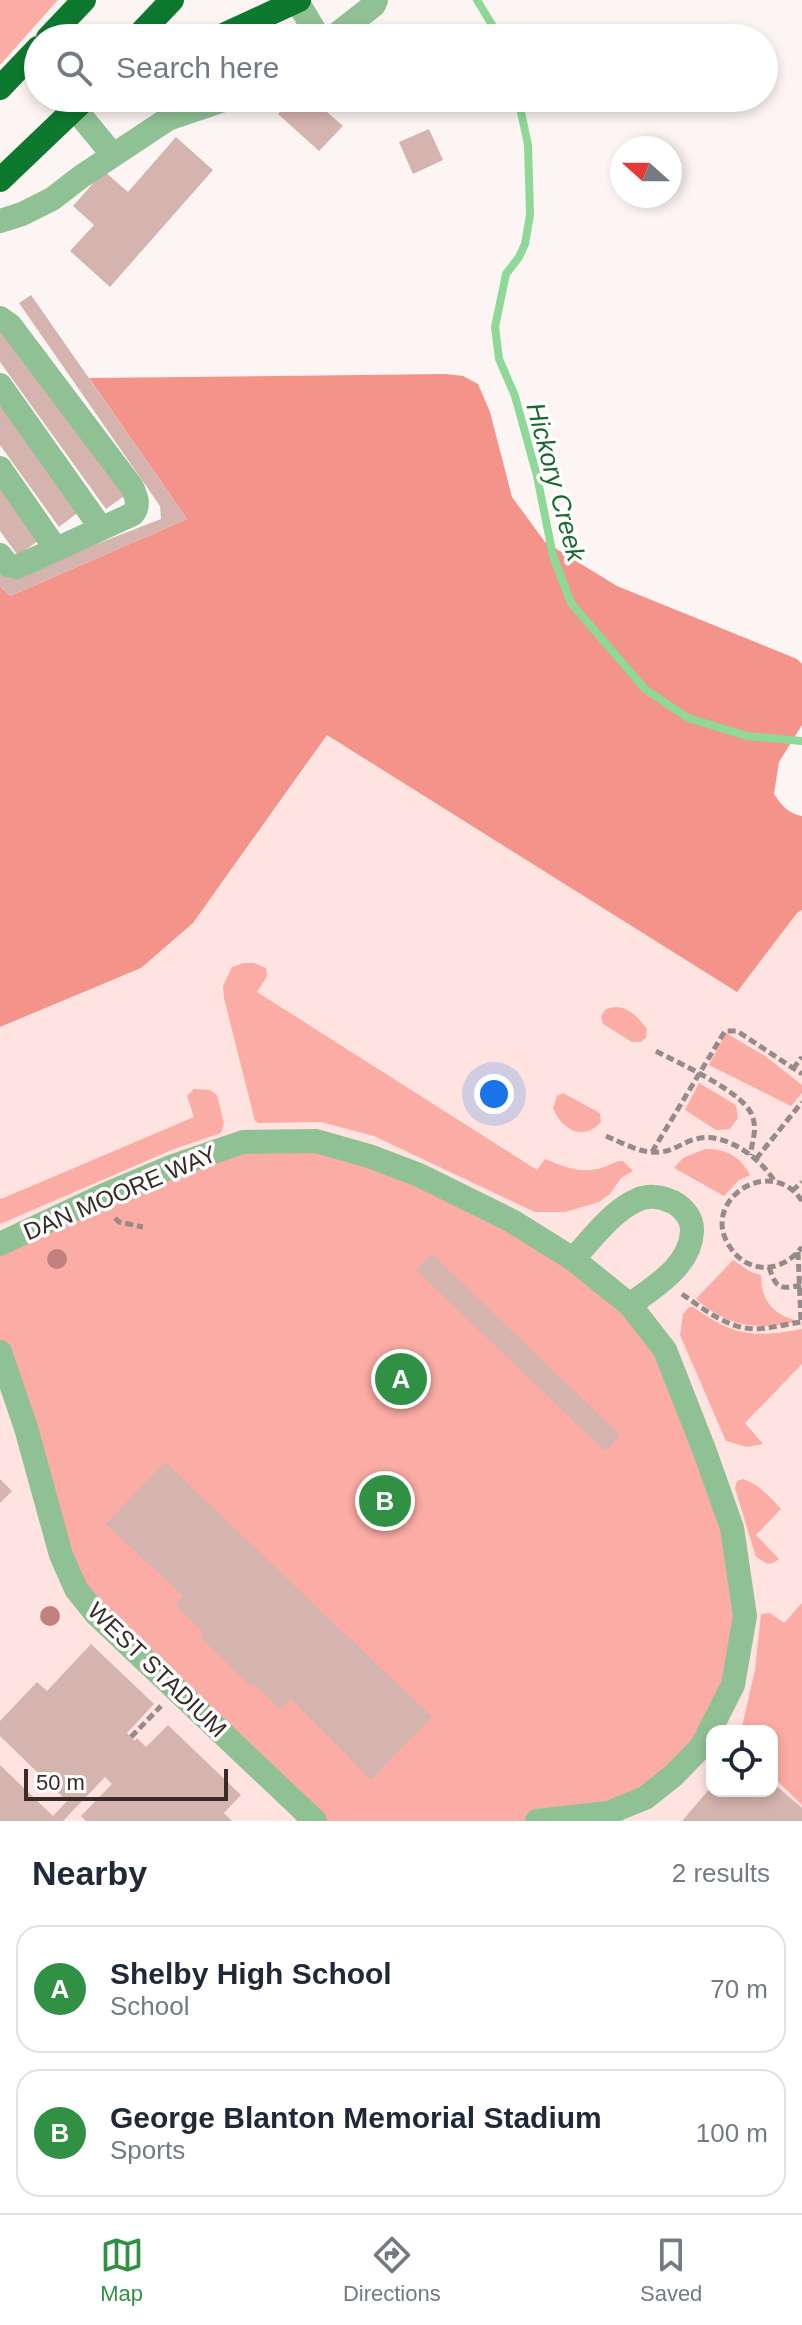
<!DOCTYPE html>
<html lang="en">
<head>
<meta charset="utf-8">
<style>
  body { margin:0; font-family:Helvetica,sans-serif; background:#f6f6f7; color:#1f2937 }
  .controls { position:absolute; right:24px; bottom:24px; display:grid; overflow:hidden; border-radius:16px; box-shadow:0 4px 12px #0003 }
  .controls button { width:72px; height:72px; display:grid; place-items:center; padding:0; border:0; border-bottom:2px solid #e0e1e3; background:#fff; color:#1f2937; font:40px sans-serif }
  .compass { position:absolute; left:610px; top:136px; width:72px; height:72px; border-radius:50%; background:#fff; box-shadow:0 4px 12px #0003; rotate:291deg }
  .scale { position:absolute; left:24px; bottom:20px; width:204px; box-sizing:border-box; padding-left:8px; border:4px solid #392b2a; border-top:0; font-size:22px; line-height:28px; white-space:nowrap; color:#392b2a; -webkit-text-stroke:6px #fff; paint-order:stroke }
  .you { position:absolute; left:494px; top:1094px; width:28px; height:28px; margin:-20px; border:6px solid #fff; border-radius:50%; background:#1a73e8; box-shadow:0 0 0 12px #1a73e833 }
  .badge { display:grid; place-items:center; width:52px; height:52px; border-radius:50%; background:#309145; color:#fff; font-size:26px; font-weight:700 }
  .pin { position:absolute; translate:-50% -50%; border:4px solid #fff; box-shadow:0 2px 8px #0006 }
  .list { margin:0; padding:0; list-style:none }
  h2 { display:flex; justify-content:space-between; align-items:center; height:104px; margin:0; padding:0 32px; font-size:34px }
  h2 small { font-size:26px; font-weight:400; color:#747a83 }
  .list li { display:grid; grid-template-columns:52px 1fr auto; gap:24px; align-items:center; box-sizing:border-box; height:128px; margin:0 16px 16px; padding:0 16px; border:2px solid #e0e1e3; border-radius:24px }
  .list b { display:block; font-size:30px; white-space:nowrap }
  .list p { margin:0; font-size:26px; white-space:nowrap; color:#747a83 }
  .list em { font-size:26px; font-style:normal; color:#747a83 }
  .icon { flex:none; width:44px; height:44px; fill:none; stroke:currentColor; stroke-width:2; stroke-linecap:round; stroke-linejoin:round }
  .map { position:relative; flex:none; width:802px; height:1821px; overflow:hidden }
  .search { position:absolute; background:#fff; box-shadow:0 4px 12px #0003; left:24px; right:24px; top:24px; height:88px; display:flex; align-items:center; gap:20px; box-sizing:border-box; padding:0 28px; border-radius:44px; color:#747a83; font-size:30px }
  .sheet { height:392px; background:#fff }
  nav { display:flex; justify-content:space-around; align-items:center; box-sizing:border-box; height:112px; border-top:2px solid #e0e1e3; background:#fff; font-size:22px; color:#747a83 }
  nav a { display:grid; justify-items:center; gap:4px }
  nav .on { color:#309145 }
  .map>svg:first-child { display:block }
</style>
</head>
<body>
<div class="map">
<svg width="802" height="1821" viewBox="0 0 802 1821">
  <rect width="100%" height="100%" fill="#fdf5f4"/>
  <path fill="#fee3e0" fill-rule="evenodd" d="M327,734L737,992L797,913L802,910V1821H0V1027L141,968L193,923L304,769ZM712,1731H772V1791H712Z"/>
  <path fill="#fbaca4" d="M0,0H58L0,65Z
    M244,963H254L266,968L267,976L257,992L537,1170L545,1159C565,1167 583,1175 604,1167C612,1164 615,1161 623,1161L633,1171L621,1178L610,1194L599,1202L565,1212H535L374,1136L321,1122L258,1123L255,1121L224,998L223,986L232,967Z
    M615,1007C629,1007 639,1018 647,1029L646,1038L641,1042H632L603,1024L601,1016L606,1009Z
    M726,1033L765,1056L802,1085V1093L791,1106L709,1065Z
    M699,1083L736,1105L738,1118L730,1129L716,1130L685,1110Z
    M194,1089L210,1090L217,1095L224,1123L221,1133L174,1149L0,1224V1197L1,1199L194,1117L187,1096Z
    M563,1093L600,1113L601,1122C583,1142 562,1130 553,1108L557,1096Z
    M316,1141L419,1175L630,1305L705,1452L745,1616L702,1746L645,1798L537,1821H315L76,1589L0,1352V1244L173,1166Z
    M705,1149C727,1149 740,1156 750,1175L739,1180L724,1196L674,1168L683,1158Z
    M733,1260L751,1272L761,1275C761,1302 774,1315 799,1321C758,1331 728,1327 696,1299Z
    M689,1307H693C734,1336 753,1338 802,1329V1364L745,1423L763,1444L747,1447L726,1441L680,1335L683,1314Z
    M743,1479C759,1484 770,1497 781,1509L756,1535L779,1559L773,1563L768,1564L756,1557L735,1488L737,1481Z
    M802,1603V1805L772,1776V1731H741L755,1670L761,1614L770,1613L784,1623Z"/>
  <path fill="#f49389" d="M446,374L463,376L478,384L490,412L512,497L545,542L617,586L797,659L802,664V725L779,762L774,794C781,805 789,814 802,816V910L797,913L737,992L327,735L193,923L141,968L0,1027V586L10,596L187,519L89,378Z"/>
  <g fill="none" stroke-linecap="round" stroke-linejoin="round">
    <path stroke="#8ed997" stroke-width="8" d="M477,0L500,38
      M518,98L528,145L530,215L525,244L519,257L506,274L495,327L499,359L515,396L537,476L553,556L571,603L645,689L688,718L747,736L802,741"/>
  </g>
  <path fill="#d5b3af" d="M404,28L409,38H383Z
    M292,98H311L343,126L319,151L278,114Z
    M429,129L443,160L413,174L399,142Z
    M176,137L213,170L110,287L70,251L94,225L73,206L104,171L128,192Z
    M31,295L187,519L10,596L0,586V565L11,577L161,519L160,506L19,303Z
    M0,325L127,494L106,509L0,362Z
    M0,400L80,511L59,527L0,445Z
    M0,486L39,540L18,556L0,531Z
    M432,1254L620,1435L605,1451L416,1270Z
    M165,1462L432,1717L371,1780L291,1699L281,1710L252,1683L250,1685L200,1637L204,1633L175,1605L183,1596L106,1524Z
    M0,1479L12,1491L0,1503Z
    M91,1644L154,1704L127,1733L135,1741L137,1738L146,1747L168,1725L241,1795L224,1813L232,1821H86L81,1816L112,1784L105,1777L63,1821H0V1765L53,1816L67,1801L0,1736V1721L37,1682L47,1691Z
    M772,1782L802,1808V1821H682L712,1786V1791H772Z"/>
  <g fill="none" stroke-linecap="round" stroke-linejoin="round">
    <path stroke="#968b8a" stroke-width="5" stroke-dasharray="8 4" stroke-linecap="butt" d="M656,1051C680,1064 747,1093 753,1118C757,1131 752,1143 750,1155
      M793,1069L802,1057
      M606,1136C623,1143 641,1154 660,1152C674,1151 683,1142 696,1139C724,1131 761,1158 775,1182
      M652,1152L725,1031H737L802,1074
      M756,1159L802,1102
      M792,1191L802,1182
      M802,1201C771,1153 698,1201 730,1247C737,1258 747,1265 760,1267C778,1269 792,1260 802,1247
      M115,1218L119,1222L143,1227
      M798,1252L801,1322
      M769,1267C776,1288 779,1290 801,1285
      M682,1294C705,1310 728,1329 757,1329C772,1328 787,1324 802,1322
      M131,1737L161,1706"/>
    <path stroke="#90c195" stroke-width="24" d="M297,1L319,38
      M332,38L374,5L376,0
      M75,109L113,155
      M0,221L22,214L52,199L82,176L168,119L230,98
      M0,318L10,325L132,487C136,496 140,505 133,514L17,567L8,565L0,555
      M0,385L101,528
      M0,468L56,549
      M0,1244L104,1195L173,1166L243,1142L316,1141L369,1156L419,1175L512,1221L573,1259L630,1305L665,1350L705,1452L732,1528L745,1616L733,1685L702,1746L674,1775L645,1798L608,1813L537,1821
      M573,1259C592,1239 612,1211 637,1200C649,1194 662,1197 673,1202C684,1208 693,1219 692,1232C690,1266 655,1286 630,1305
      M0,1352L26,1428L61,1555L76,1589L96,1614L315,1821"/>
    <path stroke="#0d792e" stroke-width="24" d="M48,38L84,0
      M136,38L172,0
      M217,38L299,0
      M0,88L38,48
      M0,180L86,98"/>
  </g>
  <g fill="#c2807f">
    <circle cx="57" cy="1259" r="10"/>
    <circle cx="50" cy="1616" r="10"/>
  </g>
  <g text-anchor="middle" stroke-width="7" stroke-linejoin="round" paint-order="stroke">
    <g font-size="24" fill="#392b2a" stroke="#fff">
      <text transform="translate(120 1193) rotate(-23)" y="8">DAN MOORE WAY</text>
      <text transform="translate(157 1670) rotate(44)" y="8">WEST STADIUM</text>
    </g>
    <g font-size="26" font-style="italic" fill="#18672b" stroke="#fff">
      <text transform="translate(556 482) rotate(75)" y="9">Hickory Creek</text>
    </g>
  </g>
</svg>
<div class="controls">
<button><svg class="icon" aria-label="locate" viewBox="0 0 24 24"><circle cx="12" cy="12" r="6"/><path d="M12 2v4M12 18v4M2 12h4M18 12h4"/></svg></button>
</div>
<svg class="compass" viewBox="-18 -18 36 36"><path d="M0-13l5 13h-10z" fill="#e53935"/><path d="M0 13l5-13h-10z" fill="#747a83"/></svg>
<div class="scale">50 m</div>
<div class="you"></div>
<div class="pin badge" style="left:401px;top:1379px">A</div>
<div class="pin badge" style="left:385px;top:1501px">B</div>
<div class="search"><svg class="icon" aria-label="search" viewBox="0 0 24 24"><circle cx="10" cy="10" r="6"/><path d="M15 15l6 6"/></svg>Search here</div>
</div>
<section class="sheet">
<h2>Nearby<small>2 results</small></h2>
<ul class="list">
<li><span class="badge">A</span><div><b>Shelby High School</b><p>School</p></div><em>70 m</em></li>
<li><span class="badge">B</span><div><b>George Blanton Memorial Stadium</b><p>Sports</p></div><em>100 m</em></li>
</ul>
</section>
<nav>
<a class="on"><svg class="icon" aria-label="map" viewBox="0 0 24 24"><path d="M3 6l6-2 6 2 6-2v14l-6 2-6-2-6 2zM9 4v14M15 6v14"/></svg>Map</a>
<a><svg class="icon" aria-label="directions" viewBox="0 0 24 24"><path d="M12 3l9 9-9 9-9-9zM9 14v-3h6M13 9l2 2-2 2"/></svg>Directions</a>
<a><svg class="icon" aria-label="saved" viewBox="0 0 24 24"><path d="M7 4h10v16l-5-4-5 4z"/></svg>Saved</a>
</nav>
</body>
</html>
